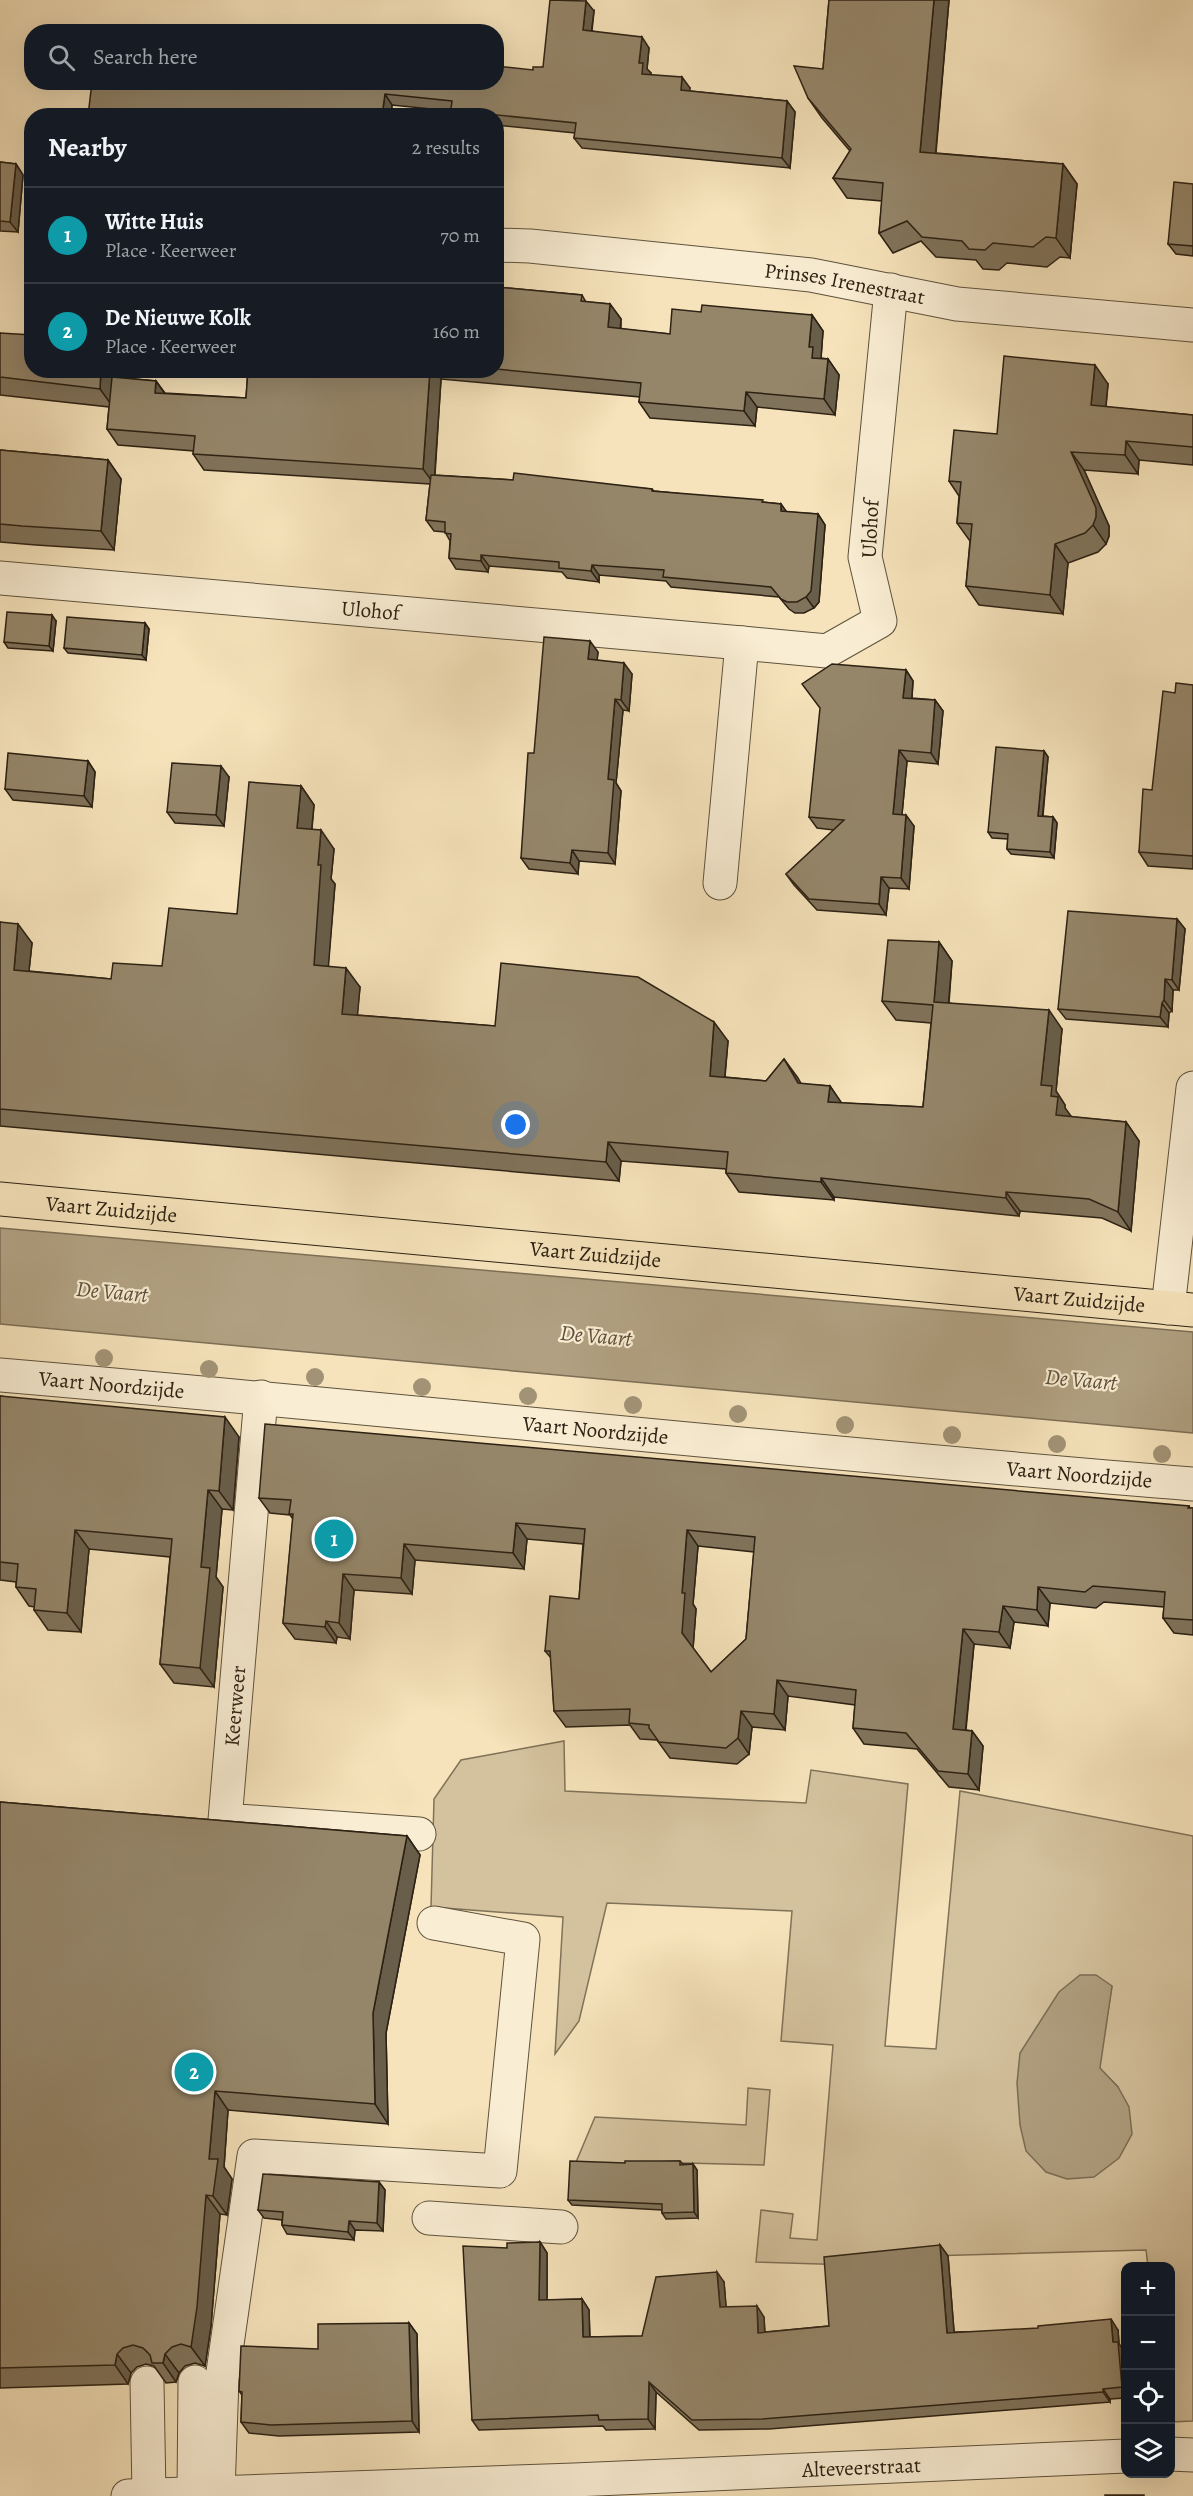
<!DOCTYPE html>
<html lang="en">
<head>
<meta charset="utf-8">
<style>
  body { margin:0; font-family:Alegreya,serif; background:#20242c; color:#f1f3f6 }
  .controls { position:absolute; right:18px; bottom:18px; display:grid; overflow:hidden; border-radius:12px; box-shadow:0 6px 24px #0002 }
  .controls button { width:54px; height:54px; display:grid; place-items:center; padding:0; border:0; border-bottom:2px solid #363941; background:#171b24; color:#f1f3f6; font:30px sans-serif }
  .you { position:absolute; left:516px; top:1125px; width:21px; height:21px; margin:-15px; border:4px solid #fff; border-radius:50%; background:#1a73e8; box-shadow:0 0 0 9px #1a73e833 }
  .badge { display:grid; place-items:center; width:39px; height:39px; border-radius:50%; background:#c59692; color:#fff; font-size:20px; font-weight:700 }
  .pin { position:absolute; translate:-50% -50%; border:3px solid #fff; box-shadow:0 2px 6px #0006 }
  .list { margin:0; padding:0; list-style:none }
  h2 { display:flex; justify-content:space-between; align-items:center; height:78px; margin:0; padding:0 24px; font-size:26px }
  h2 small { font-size:20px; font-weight:400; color:#9ea1a6 }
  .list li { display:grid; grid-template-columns:39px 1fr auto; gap:18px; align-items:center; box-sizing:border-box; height:96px; padding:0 24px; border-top:2px solid #363941 }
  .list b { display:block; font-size:22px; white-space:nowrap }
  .list p { margin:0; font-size:20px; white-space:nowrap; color:#9ea1a6 }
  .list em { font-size:20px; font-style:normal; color:#9ea1a6 }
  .icon { flex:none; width:33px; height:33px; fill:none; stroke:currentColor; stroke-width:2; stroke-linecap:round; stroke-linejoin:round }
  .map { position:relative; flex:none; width:1193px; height:2496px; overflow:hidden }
  .search { position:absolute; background:#171b24; box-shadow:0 6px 24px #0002; left:24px; top:24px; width:480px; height:66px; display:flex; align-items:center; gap:15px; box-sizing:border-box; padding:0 21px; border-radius:24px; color:#9ea1a6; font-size:22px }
  .panel { position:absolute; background:#171b24; box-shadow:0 6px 24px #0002; left:24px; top:108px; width:480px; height:270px; border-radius:24px }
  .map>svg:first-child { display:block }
</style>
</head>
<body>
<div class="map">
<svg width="1193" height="2496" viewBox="0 0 1193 2496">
  <rect width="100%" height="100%" fill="#f6e3bb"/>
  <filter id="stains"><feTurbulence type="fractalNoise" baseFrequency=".00333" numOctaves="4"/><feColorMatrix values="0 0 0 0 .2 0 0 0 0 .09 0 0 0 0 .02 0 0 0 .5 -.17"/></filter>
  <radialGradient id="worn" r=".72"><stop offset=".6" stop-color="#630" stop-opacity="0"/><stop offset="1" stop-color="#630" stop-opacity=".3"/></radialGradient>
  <path fill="#d4c29e" stroke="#807258" stroke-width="1.5" fill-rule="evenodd" d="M564,1741L565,1791L806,1803L811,1770L908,1784L885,2046L936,2049L960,1791L1193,1836V2421L1171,2422L1170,2266H1148L1146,2250L927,2256L853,2265L756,2262L761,2210L793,2214L790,2238L817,2240L833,2045L781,2041L792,1911L607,1903L579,2021L555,2054L563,1917L431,1907L434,1799L461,1760ZM1112,1986L1099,2068L1118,2087L1067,2179Z
    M748,2088L770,2090L764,2165L684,2163L574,2167L595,2117L746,2125Z"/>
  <path fill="#b1a182" stroke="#7c6e56" stroke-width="1.5" d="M0,1228L1193,1332V1433L0,1324Z
    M1080,1975H1096L1112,1986L1100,2068L1118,2087L1129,2107L1132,2134L1119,2158L1094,2177L1067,2179L1046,2172L1026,2151L1020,2125L1017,2083L1020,2053L1059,1992Z"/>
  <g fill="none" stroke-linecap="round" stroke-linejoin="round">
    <defs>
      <g id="minor">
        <path id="s1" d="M496,245L530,246L811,275L957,304L1193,325"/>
        <path id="s2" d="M0,578L742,643"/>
        <path d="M720,883L742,643L827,651L880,621L865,557L891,290"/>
        <path d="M1168,1308L1193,1088"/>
        <path id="s3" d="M0,1375C398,1409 795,1452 1193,1484"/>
        <path d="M261,1397L225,1820L419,1834"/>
        <path d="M429,2218L561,2227"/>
        <path d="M147,2383L149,2495"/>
        <path d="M1170,2454L1193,2455"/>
        <path d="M218,2492L222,2379L254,2156L500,2171L523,1939L434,1923"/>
        <path d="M194,2494L195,2382"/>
        <path id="s4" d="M128,2496L574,2480L1126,2456"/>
      </g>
      <g id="major">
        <path id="s5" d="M0,1199L1193,1310"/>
      </g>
    </defs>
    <use href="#minor" stroke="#5e523d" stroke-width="35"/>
    <use href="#major" stroke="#2c2113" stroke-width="35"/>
    <use href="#minor" stroke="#f9edd3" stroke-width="33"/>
    <use href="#major" stroke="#f6e3bb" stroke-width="33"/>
  </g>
  <g fill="#a29376">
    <circle cx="104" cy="1358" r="9"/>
    <circle cx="209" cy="1369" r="9"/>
    <circle cx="315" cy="1377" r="9"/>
    <circle cx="422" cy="1387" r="9"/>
    <circle cx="528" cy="1396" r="9"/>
    <circle cx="633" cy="1405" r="9"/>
    <circle cx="738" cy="1414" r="9"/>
    <circle cx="845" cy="1425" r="9"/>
    <circle cx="952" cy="1435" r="9"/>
    <circle cx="1057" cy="1444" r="9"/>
    <circle cx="1162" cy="1454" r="9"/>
  </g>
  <path fill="#80735b" stroke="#2c2113" stroke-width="1.5" fill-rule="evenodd" d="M829,0H949L936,153L1063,164L1077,184L1070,258L1060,257L1047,267L1007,263L999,270L983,269L976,260L936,257L921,241L893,253L879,233L882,201L847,198L833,178L850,151L822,118L808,98L823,69Z
    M594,11L592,31L649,48L647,69L651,73L650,75L690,88L689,91L787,101L795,112L790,168L582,148L574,138L575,133L496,125V116H450L451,111L392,105L391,116H88L178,84L533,70L543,67Z
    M0,162L16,164L23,175L18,232L0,231Z
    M1193,184V256L1176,254L1168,244Z
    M496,287L582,295L586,302L610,304L621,319V329L670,334L701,312L812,315L823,331L821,358L828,359L839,375L835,415L757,407L755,426L650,418L639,402L640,397L441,379L435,475L652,489L654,491L781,504L786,512L818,514L825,525L819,602L814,608L804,613H795L789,609L779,597L671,587L666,581L599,575V582L567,578L562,572L489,566L488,572L456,569L449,558L450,541L445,532L434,531L426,520L430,484L204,470L193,454L194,451L118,445L107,429L109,407L0,395V333L32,370H116L115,377L156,381L165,393L246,398L248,370H496Z
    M1108,384L1106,407L1193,415V465L1139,460L1138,474L1084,470L1109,526V536L1106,544L1098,552L1068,563L1063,614L979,605L966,586L970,541L957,523L959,496L949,481L997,434Z
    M0,450L108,460L121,479L114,550L36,545L0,542Z
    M56,621L53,651L8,648L4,642Z
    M145,623L149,629L146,660L68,653L64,648Z
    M598,652L597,660L632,674L629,711L623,710L616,783L621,791L615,864L579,861L578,874L529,869L521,858Z
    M906,670L913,681L912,698L935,700L943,711L938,764L907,761L902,814L914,826L909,889L889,888L886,915L817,910L794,885L786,874L834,830L817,828L809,817Z
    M1193,685V869L1148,866L1139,852L1175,693Z
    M1044,751L1048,757L1043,816L1053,817L1057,823L1054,858L1011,854L1007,849L1008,839L992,838L988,832Z
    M88,761L95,772L92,807L13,800L5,789Z
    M229,777L224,826L175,823L167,812Z
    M301,786L314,805L312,829L334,849L331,879L335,884L328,966L360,987L357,1015L495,1026L728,1041L725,1077L766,1081L784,1059L800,1084L830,1086L841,1103L923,1107L931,1023L896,1020L882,1001L939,942L952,961L949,1003L1062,1029L1056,1091L1065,1105V1108L1071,1117L1126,1122L1139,1141L1131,1231L1102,1218L1020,1211L1019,1216L834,1197V1200L739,1192L726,1173V1169L621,1161L619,1181L0,1126V922L32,943L29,971L111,979L162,966L237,914Z
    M1177,919L1185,929L1179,990H1173L1172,1011L1169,1013L1168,1027L1066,1019L1058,1009Z
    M0,1396L239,1437L233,1510L222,1509L216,1577L223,1587L214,1687L174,1683L160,1664L170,1557L89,1549L81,1632L48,1630L34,1610L35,1607L29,1606L16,1587V1582L0,1580Z
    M259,1498L1189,1506L1190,1508H1193V1635L1174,1633L1163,1618L1164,1607L1104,1602L1096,1608L1050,1603L1048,1626L1014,1622L1010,1648L974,1644L966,1730L972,1731L983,1746L979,1790L949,1787L917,1749L864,1744L853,1728L855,1705L788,1696L785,1730L752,1727L749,1754L737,1764L670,1758L657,1740L640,1739L630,1725L566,1727L554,1711L551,1658L545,1651L579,1599L583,1544L527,1539L524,1569L415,1560L412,1594L354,1590L350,1639L337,1637L336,1643L295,1639L283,1623L293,1519L290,1515L270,1513ZM698,1546L754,1552L746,1639L711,1672L693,1648L696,1609L693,1604Z
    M0,1802L407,1836L420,1855L386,2033L388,2124L228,2110L224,2167L232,2179L227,2215L220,2214L211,2326L205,2366L195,2363L185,2366L179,2373L176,2382L166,2383L154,2366L146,2364L137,2367L131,2373L128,2384L0,2388Z
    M680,2161L683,2164H693L697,2170L698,2218L666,2219L662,2213V2210L572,2205L568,2200L625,2163Z
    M379,2182L385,2190L383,2231L355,2230L354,2240L287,2234L282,2225V2220L264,2218L258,2210Z
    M540,2242L547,2253V2300L582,2299L589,2310L590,2337L642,2336L724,2282L726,2307L764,2317L765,2332L829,2326L940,2245L948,2256L954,2332L1118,2330L1119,2344L1125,2352V2398L1110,2399V2402L769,2429L699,2430L656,2392L655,2429L606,2430L603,2426L479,2430L472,2420L507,2248Z
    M409,2323L417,2334L419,2432L279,2436L249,2433L241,2422L242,2395L239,2391L318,2349Z"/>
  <path fill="#685e4a" stroke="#2c2113" stroke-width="1.5" d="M934,0H949L934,171L920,152Z
    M586,1L594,11L590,41L583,30Z
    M642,37L649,48L647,69L651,73L649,85L642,74L639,63Z
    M682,77L690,88L688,101L681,90Z
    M385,94L392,105L391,116H382Z
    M787,101L795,112L790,168L782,158Z
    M16,164L23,175L18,232L10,222Z
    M1063,164L1077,184L1070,258L1056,238Z
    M610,304L621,319L619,343L608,327Z
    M812,315L823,331L821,358L824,363L812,358L809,347Z
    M828,359L839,375L835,415L824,399Z
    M1095,365L1108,384L1104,424L1091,405Z
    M101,370H116L113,407L100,389Z
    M430,370H435L441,379L434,484L423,469Z
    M156,381L167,397L155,393Z
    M746,392L757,407L755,426L744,411Z
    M1126,441L1139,460L1138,474L1125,455Z
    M1071,452L1084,470L1109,526V536L1106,544L1093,525Z
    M108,460L121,479L114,550L101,531Z
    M781,504L789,515L781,511Z
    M818,514L825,525L819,602L814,608L806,597Z
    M1055,544L1068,563L1063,614L1050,595Z
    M481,555L489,566L488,572L481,561Z
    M592,565L599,575V582L591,571Z
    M52,615L56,621L53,651L49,646Z
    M145,623L149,629L146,660L142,655Z
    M590,641L598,652L596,670L588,659Z
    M624,663L632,674L629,711L621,700Z
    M906,670L913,681L911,709L903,698Z
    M615,699L623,710L616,783L621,791L615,864L608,853V779Z
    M935,700L943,711L938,764L931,753Z
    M899,750L907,761L901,825L893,814Z
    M1044,751L1048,757L1042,821L1038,816Z
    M88,761L95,772L92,807L84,796Z
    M221,766L229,777L224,826L216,815Z
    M301,786L314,805L310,846L297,828Z
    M906,815L914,826L909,889L901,878Z
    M1053,817L1057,823L1054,858L1050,852Z
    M321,830L334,849L331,879L335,884L327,984L314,965L318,865Z
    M572,850L579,861L578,874L570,863Z
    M881,877L889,888L886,915L879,904Z
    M1177,919L1185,929L1179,990L1172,980Z
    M18,924L32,943L27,989L14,970Z
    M939,942L952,961L947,1021L934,1002Z
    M346,968L360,987L356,1032L342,1014Z
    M1165,979L1173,990L1172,1011L1164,1000Z
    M1162,1003L1169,1013L1168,1027L1160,1017Z
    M1049,1010L1062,1029L1056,1091L1065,1105V1108L1071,1116L1069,1134L1056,1115L1041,1085Z
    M714,1022L728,1041L723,1095L710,1076Z
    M784,1059L798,1078L811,1102L798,1083Z
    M830,1086L843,1105L828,1102Z
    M1126,1122L1139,1141L1131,1231L1118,1212Z
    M608,1142L621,1161L619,1181L606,1162Z
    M821,1178L834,1197V1200L821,1182Z
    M1006,1192L1020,1211L1019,1216L1006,1198Z
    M225,1417L239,1437L233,1510L219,1491Z
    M208,1490L222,1509L216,1577L223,1587L214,1687L200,1668L201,1567Z
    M516,1523L527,1539L524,1569L513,1553Z
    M75,1530L89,1549L81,1632L67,1613Z
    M687,1530L698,1546L693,1604L696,1609L693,1649L682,1633V1593Z
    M404,1544L415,1560L412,1594L401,1578Z
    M343,1574L354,1590L350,1639L339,1623Z
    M1038,1587L1050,1603L1048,1626L1037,1610Z
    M1003,1606L1014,1622L1010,1648L999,1632Z
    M326,1621L337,1637L336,1643L325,1627Z
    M963,1629L974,1644L964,1745L953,1729Z
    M777,1680L788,1696L785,1730L774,1714Z
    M741,1711L752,1727L749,1754L738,1738Z
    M972,1731L983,1746L979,1790L968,1774Z
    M407,1836L420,1855L386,2033L388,2124L375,2104L373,2013Z
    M215,2091L228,2110L224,2167L232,2179L227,2215L213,2196L209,2159Z
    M693,2164L697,2170L698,2218L694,2212Z
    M379,2182L385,2190L383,2231L377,2223Z
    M206,2195L220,2214L211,2326L205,2366L191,2347Z
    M349,2221L355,2230L354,2240L348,2232Z
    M540,2242L547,2253V2310L539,2300Z
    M940,2245L948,2256L955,2343L947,2333Z
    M717,2272L724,2282L727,2318L720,2307Z
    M582,2299L589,2310L590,2347L583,2337Z
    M757,2306L764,2317L765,2343L758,2333Z
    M1111,2319L1118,2330L1119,2344L1125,2352V2392L1122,2387L1113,2342Z
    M409,2323L417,2334L419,2432L412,2421Z
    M117,2354L131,2373L128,2384L115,2365Z
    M165,2354L179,2373L176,2382L163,2363Z
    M649,2382L656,2392L655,2429L648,2419Z
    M1103,2389L1110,2399V2402L1103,2392Z"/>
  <path fill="#95866a" stroke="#2c2113" stroke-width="1.5" fill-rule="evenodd" d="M550,0L586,1L583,30L642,37L639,63H643L642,74L682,77L681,90L787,101L782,158L574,138L576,123L487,114V116H450L452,101L385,94L382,116H88L92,82H165L178,84L179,82H496V66L533,70V67H543Z
    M829,0H934L920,152L1063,164L1056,238L1046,237L1033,247L993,243L985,250L969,249L962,241L922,237L907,221L879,233L883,183L833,178L851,149L808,98L794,66L823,69Z
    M0,162L16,164L10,222L0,221Z
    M1174,182L1193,184V246L1168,244Z
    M496,287L582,295L581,301L610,304L608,327L670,334L672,309L701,312L702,305L812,315L809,347H813L812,358L828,359L824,399L746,392L744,411L639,402L641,383L496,369Z
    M0,333L32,335V370H101L100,389L0,377Z
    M1004,356L1095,365L1091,405L1193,415V447L1126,441L1125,455L1071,452L1096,508V517L1093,525L1085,533L1055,544L1050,595L966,586L972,524L957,523L961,482L949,481L954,430L997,434Z
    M248,370H430L423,469L193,454L195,436L107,429L112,377L156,381L155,393L246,398Z
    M0,450L108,460L101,531L22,526L0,524Z
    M514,473L652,489V491L763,500L762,502L781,504V511L818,514L811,591L806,597L797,602H787L781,599L771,587L663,577L664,570L592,565L591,571L559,568V562L481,555V561L449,558L451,534L445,533V522L426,520L431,475L513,480Z
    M7,612L52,615L49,646L4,642Z
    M67,617L145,623L142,655L64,648Z
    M544,637L590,641L588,659L624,663L621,700L615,699L608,779L614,780L608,853L572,850L570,863L521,858L528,753H534Z
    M832,664L906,670L903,698L935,700L931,753L899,750L893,814L906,815L901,878L881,877L879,904L809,899L786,874L844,820L809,817L820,708L802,684Z
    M1176,683L1193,685V856L1139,852L1143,789L1152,790L1163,691L1175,693Z
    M996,747L1044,751L1038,816L1053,817L1050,852L1007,849L1008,834L988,832Z
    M8,753L88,761L84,796L5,789Z
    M172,763L221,766L216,815L167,812Z
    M249,782L301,786L297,828L321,830L318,865H321L314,965L346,968L342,1014L495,1026L501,963L638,977L714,1022L710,1076L766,1081L784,1059L798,1083L830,1086L828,1102L923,1107L933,1005L882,1001L888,940L939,942L934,1002L1049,1010L1041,1085L1052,1086L1051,1096L1058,1097L1056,1115L1126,1122L1118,1212L1089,1199L1006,1192V1198L821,1178V1182L726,1173L728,1152L608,1142L606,1162L0,1109V922L18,924L14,970L111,979L113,963L162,966L169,908L237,914Z
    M1068,911L1177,919L1172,980L1165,979L1164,1000L1162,1003L1160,1017L1058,1009Z
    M0,1396L225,1417L219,1491L208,1490L201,1567L210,1568L200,1668L160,1664L172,1539L75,1530L67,1613L34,1610L36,1589L16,1587L18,1564L0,1562Z
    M265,1424L1189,1506L1188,1508H1193V1620L1163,1618L1165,1592L1093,1586L1085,1592L1038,1587L1037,1610L1003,1606L999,1632L963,1629L953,1729L972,1731L968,1774L938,1771L906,1733L853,1728L856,1690L777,1680L774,1714L741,1711L738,1738L726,1748L659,1742L649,1728V1725L629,1723L630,1709L554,1711L550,1651H545L550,1596L579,1599L585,1529L516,1523L513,1553L404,1544L401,1578L343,1574L339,1623L326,1621L325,1627L283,1623L293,1514H289L291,1500L259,1498ZM687,1530L755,1537L746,1639L711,1672L682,1633L685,1593H682Z
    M0,1802L407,1836L373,2013L375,2104L215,2091L209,2159H218L213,2196L206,2195L197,2307L191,2347L181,2344L172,2347L165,2354L163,2363H152L150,2355L143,2348L133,2345L123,2348L117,2354L115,2365L0,2368Z
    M570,2161L625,2163V2161H680V2165L693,2164L694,2212L662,2213V2204L568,2200Z
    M263,2174L379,2182L377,2223L349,2221L348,2232L282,2225L283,2212L258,2210Z
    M540,2242L539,2300L582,2299L583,2337L642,2336L656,2277L717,2272L720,2307L757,2306L758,2333L829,2326L824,2257L940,2245L947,2333L1038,2328V2326L1111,2319L1113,2342H1118L1122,2387L1103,2389V2392L762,2419L692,2420L649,2382L648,2419L599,2420L598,2415L472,2420L463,2246L507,2248V2243Z
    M409,2323L412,2421L271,2425L241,2422L242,2392L239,2391L241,2346L318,2349V2324Z
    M1105,2495H1144V2496H1105Z"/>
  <g text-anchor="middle" stroke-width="4.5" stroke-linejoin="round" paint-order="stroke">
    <g font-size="21" fill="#2c2113" stroke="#f9edd3">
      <text dy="7" stroke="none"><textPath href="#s1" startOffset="351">Prinses Irenestraat</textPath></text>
      <text transform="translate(870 529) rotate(-87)" y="7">Ulohof</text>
      <text dy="7" stroke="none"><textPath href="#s2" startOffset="372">Ulohof</textPath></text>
      <text dy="7" stroke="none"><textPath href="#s5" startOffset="112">Vaart Zuidzijde</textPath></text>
      <text dy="7" stroke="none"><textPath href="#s5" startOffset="598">Vaart Zuidzijde</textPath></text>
      <text dy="7" stroke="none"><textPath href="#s5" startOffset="1084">Vaart Zuidzijde</textPath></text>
      <text dy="7" stroke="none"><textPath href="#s3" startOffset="112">Vaart Noordzijde</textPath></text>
      <text dy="7" stroke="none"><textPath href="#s3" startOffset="598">Vaart Noordzijde</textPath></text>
      <text dy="7" stroke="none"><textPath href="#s3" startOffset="1084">Vaart Noordzijde</textPath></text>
      <text transform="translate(235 1706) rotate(-85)" y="7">Keerweer</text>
      <text dy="7" stroke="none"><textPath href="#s4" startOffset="734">Alteveerstraat</textPath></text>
    </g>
    <g font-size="22" font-style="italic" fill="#5b4e3a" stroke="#f9edd3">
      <text transform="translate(112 1291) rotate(5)" y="8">De Vaart</text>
      <text transform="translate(596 1335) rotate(5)" y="8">De Vaart</text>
      <text transform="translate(1081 1379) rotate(5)" y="8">De Vaart</text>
    </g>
  </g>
  <rect width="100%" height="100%" filter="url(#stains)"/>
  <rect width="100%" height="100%" fill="url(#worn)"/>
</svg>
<div class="controls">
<button>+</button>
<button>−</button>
<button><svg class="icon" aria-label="locate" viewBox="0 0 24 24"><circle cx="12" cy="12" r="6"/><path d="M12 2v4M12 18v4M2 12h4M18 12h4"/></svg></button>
<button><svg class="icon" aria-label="layers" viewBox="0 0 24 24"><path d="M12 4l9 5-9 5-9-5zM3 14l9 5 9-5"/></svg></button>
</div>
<div class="you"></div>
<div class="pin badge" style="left:334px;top:1539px;background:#0f9aa8">1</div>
<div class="pin badge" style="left:194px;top:2072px;background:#0f9aa8">2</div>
<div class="search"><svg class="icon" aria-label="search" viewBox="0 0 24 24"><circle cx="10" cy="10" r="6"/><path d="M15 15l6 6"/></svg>Search here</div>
<section class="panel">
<h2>Nearby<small>2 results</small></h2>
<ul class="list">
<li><span class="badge" style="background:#0f9aa8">1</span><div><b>Witte Huis</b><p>Place · Keerweer</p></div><em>70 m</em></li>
<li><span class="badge" style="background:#0f9aa8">2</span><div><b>De Nieuwe Kolk</b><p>Place · Keerweer</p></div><em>160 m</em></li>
</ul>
</section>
</div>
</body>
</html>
